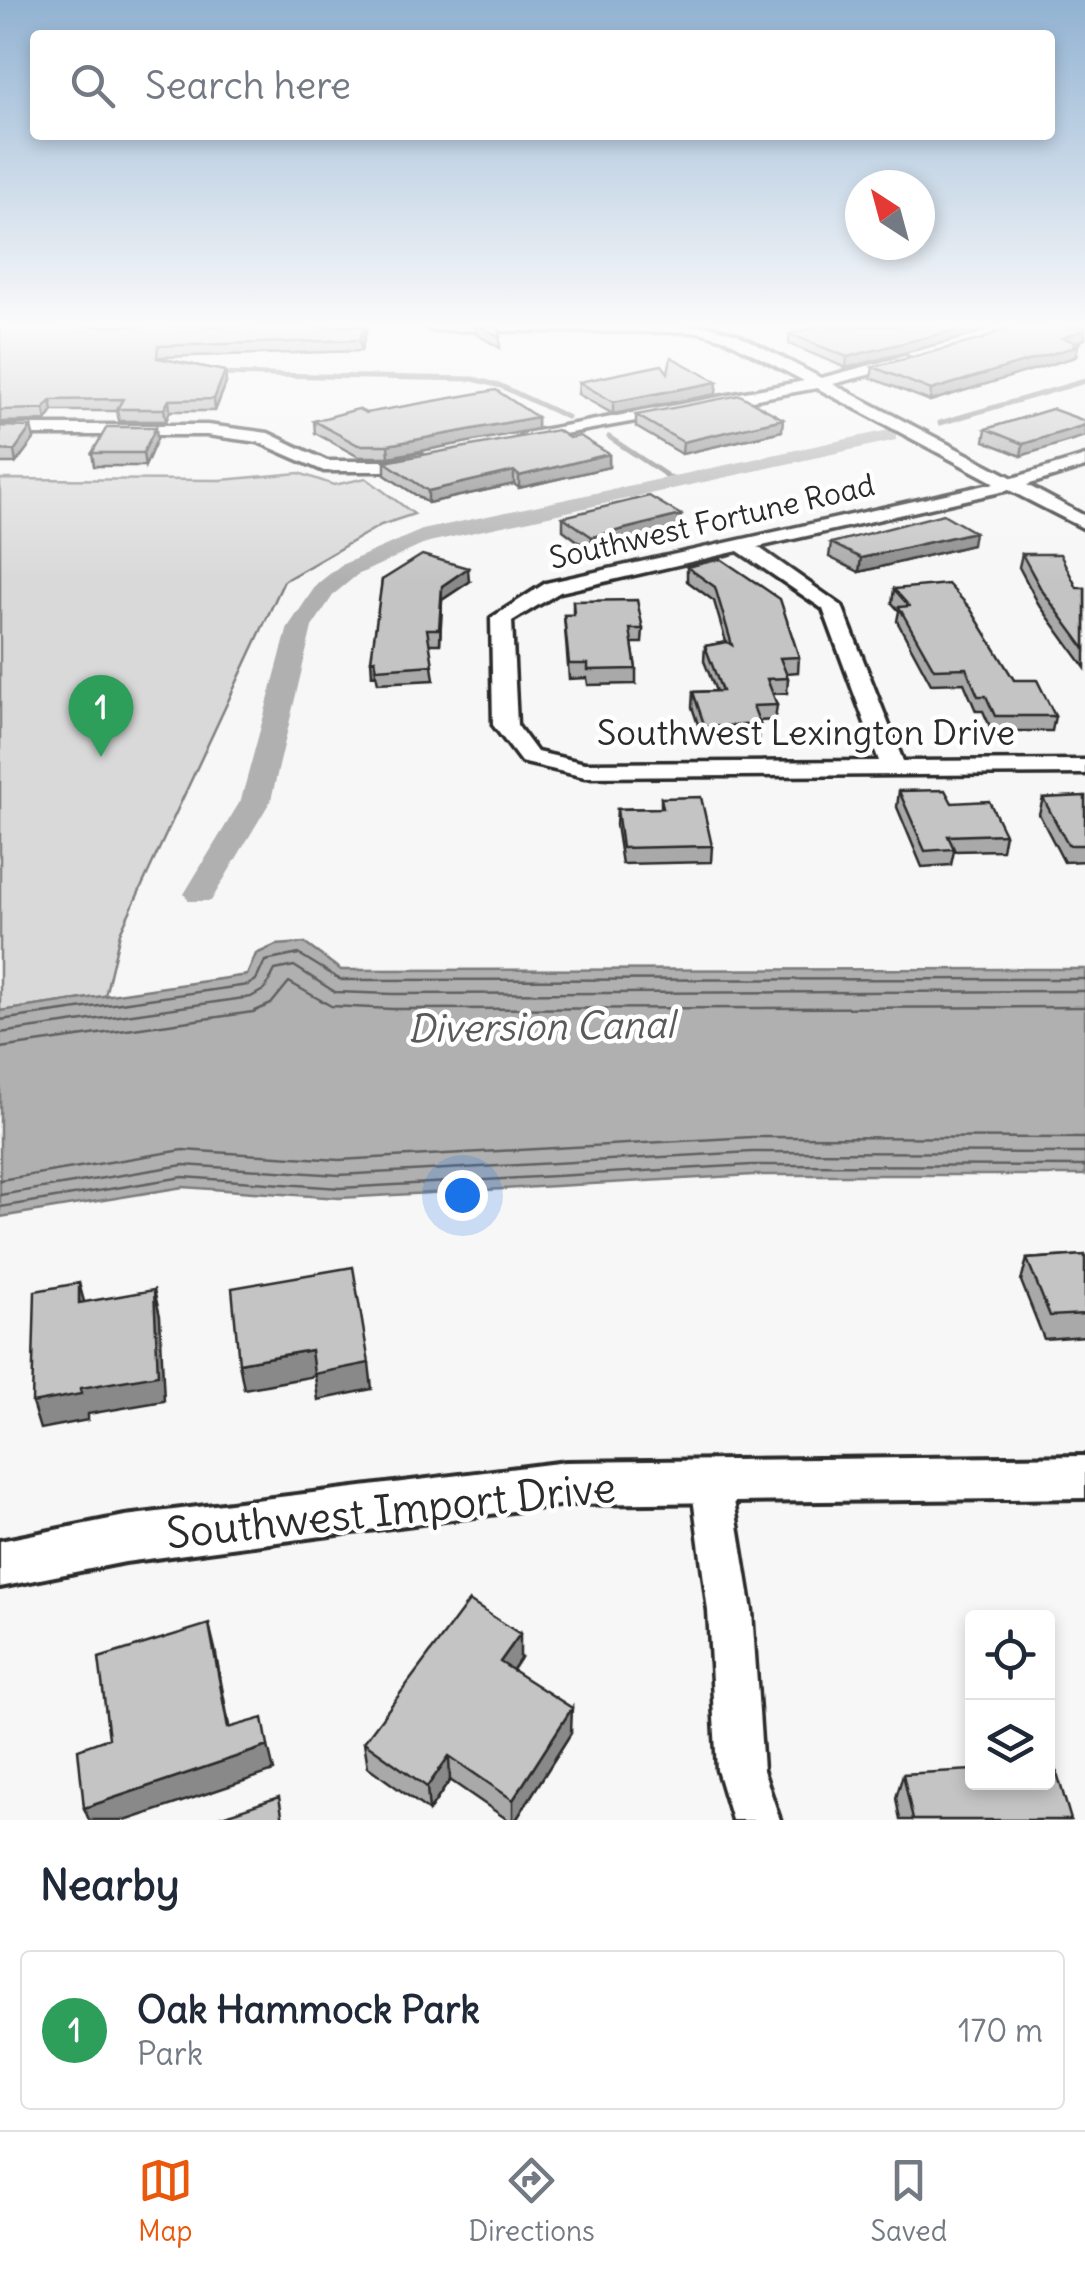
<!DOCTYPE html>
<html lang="en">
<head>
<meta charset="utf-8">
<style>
  body { margin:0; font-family:Delius,sans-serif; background:#f6f6f7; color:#1f2937 }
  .controls { position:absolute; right:30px; bottom:30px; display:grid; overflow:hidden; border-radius:10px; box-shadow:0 5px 15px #0003 }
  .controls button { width:90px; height:90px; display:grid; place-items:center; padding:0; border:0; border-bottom:2px solid #e0e1e3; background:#fff; color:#1f2937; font:50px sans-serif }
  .compass { position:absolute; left:845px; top:170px; width:90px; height:90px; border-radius:50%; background:#fff; box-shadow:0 5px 15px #0003; rotate:324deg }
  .you { position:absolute; left:462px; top:1195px; width:35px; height:35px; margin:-25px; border:8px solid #fff; border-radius:50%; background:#1a73e8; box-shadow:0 0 0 15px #1a73e833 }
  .badge { display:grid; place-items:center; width:65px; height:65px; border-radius:50%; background:#ea580c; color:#fff; font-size:32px; font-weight:700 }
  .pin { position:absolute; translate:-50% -82px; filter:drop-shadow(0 2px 5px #0008) }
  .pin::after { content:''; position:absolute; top:52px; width:35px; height:30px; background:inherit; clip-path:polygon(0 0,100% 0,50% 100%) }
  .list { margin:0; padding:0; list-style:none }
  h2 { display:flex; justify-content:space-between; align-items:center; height:130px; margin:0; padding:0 40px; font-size:42px }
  h2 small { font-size:32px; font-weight:400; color:#747a83 }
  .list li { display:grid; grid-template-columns:65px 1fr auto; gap:30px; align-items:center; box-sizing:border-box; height:160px; margin:0 20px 20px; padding:0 20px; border:2px solid #e0e1e3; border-radius:10px }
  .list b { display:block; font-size:38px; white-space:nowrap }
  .list p { margin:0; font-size:32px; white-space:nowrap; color:#747a83 }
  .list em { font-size:32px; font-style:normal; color:#747a83 }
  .icon { flex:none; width:55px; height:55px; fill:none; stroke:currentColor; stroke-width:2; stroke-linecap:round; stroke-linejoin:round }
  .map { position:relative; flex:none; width:1085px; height:1820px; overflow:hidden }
  .search { position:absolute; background:#fff; box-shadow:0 5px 15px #0003; left:30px; right:30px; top:30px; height:110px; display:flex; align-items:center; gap:25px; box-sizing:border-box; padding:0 35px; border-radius:10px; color:#747a83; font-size:38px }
  .sheet { height:310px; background:#fff }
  nav { display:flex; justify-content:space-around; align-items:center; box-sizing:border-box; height:140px; border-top:2px solid #e0e1e3; background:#fff; font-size:28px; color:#747a83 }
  nav a { display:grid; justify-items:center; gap:5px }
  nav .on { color:#ea580c }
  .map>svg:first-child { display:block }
</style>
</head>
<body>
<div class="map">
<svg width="1085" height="1820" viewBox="0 0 1085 1820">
  <rect width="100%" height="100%" fill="#f7f7f7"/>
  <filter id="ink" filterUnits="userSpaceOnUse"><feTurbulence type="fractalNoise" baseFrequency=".01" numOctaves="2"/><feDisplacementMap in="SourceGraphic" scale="20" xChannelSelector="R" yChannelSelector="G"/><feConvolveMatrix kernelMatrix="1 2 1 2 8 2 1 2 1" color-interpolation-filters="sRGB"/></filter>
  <g filter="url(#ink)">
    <path fill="#d9d9d9" stroke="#828282" stroke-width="2.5" d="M299,473L334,485L366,478L414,514L381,525L284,581L120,933L105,996L0,1011V479L221,480Z"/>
    <path fill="#b0b0b0" stroke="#7b7b7b" stroke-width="2.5" d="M304,943L341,970L1085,969V1175H753L339,1198L183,1187L0,1217V1011L247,975L256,954L276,945Z"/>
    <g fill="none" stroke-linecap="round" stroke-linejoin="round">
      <path stroke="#606060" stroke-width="2.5" d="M0,1020L248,985L256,980L265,961L299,954L341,980L1085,979
        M0,1033L251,997L265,989L275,970L294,966L335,992L393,994L1085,991
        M0,1048L253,1012L271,1004L289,982L331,1006L392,1009L1085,1007
        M0,1180L183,1150L339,1160L752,1137L1085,1138
        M0,1195L183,1165L339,1175L752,1152L1085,1153
        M0,1207L183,1177L340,1188L752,1165L1085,1166"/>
      <path stroke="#7b7b7b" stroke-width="5" d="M213,374L473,379L501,386L567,417
        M940,423L1085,381
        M609,437L675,481"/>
      <path fill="#b0b0b0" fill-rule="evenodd" d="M889,430L896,432V440L429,542L357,575L334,594L312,627L271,800L211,901H189L184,894L241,800L288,627L317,584L341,565L422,530Z"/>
      <defs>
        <path id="minor" d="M423,326H709L737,334L821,378L905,356L913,361L910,364L833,384L1013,478L1085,456V467L1027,485L1085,516V529L1009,490L758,547L842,606L903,761L1085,760V774L585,777L521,762L493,725L491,618L546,583L995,483L817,388L520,442L518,438L526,433L804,381L727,340L700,332L430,330ZM738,551L823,609L879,761L585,763L537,752L517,725L512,621L560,592Z
          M0,425H207L268,433L327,461H389L420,454L429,459L389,471H324L258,442L207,435H0Z
          M711,1464L725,1469L731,1482L752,1611L763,1770L780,1820H732L717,1770L708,1611L691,1482L697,1469Z"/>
        <path id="tertiary" d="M1085,1456V1498L566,1504L125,1562L0,1587V1541L125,1516L566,1462Z"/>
      </defs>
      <use href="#minor" stroke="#2b2b2b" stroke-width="7"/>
      <use href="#tertiary" stroke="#2b2b2b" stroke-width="8"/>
      <use href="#minor" fill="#fff" fill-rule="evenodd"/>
      <use href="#tertiary" fill="#fff" fill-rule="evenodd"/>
    </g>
    <path fill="#a9a9a9" stroke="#2b2b2b" stroke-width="2.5" d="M0,326H367V328L361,351L160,357L159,358L225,371L226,383L215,411H170L166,421H119L117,411H53L46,421L0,422Z
      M476,326H499L500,348L476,334Z
      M790,334L969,336L846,368L789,344Z
      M983,339H1085L1076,342L1077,354L1075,357L930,401L871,378L873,367Z
      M579,382L716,394L613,414L578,394Z
      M1052,409L1021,456L984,441L986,429Z
      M366,413L537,417V429L389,457H359L315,433L314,421Z
      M636,415L782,431L682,454L636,427Z
      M0,426L34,439L16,463H0Z
      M569,438L609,454V467L519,488L514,484L428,503L385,475V462Z
      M157,439L145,466H94L92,453Z
      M681,515L680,529L591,551L563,530V517Z
      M831,543L972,545L859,572L829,557Z
      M1022,554L1077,588H1085V668L1038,603L1019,567Z
      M721,559L799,657L798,672L786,673L788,678L787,693L772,694L777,705L775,720L759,721L760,724L759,739L704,742L692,707L693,692L716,691L704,661L705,646L726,642L714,601L687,581V567Z
      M382,580L469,582L442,600L440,644H429L434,680L378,683L376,674L372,675Z
      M894,589L1014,680L1055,716L1052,731H992L983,711H976L964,683L931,684L897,621L899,611L892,603Z
      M573,601L643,629L642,643H632L636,669V684L588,685L587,678L569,679L564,615H573Z
      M899,791L952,803L1005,834L1002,850L954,851L951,865L922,867L897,807Z
      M1085,796V861L1064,862L1039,814L1043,798Z
      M661,798L712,846L711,862L622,864L616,825L617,809L661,808Z
      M1085,1255V1336L1044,1339L1021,1281L1027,1259Z
      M520,1659L513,1670L571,1733L516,1820H508L450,1780L429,1811L368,1767L364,1742Z
      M903,1774L1071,1820H900L896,1798Z"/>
    <path fill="#898989" stroke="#2b2b2b" stroke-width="2.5" d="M364,326H367V328L361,351L360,340Z
      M971,326H993L969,336L846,368L847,357Z
      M1085,329V339L1059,348L1062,338Z
      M1079,343L1075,357L930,401L931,390Z
      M225,371L226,383L215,411L214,399Z
      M717,382L716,394L613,414V402Z
      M51,400L53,411L46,421L44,409Z
      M169,400L170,411L166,421L164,409Z
      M537,417V429L389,457L388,445Z
      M783,419L782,431L682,454L683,442Z
      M1085,425V436L1021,456L1023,444Z
      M31,427L34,439L16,463L14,451Z
      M156,427L157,439L145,466L143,453Z
      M609,454V467L519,488V476Z
      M514,471V484L428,503V491Z
      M681,515L680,529L591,551L592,537Z
      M974,532L972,545L859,572L861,558Z
      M468,568L469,582L442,600L440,644L442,586Z
      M375,659L376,674L372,675L371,660Z
      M79,1283L86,1309L79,1303Z
      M154,1290L160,1316L164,1401L88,1414V1420L40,1429L32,1403Z
      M311,1350L369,1363L372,1389L318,1400L315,1376L244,1389L239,1363Z
      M209,1624L215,1649L234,1753L228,1728Z
      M520,1634V1659L501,1687L500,1662Z
      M572,1708L571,1733L516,1820H513V1800Z
      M268,1746L274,1771L128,1820H89L84,1808Z
      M449,1756L450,1780L429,1811L427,1787Z"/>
    <path fill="#c4c4c4" stroke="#2b2b2b" stroke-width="2.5" d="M0,326H364L360,340L158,346L157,358L225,371L214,399L169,400L164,409H117L123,399L51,400L44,409L0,410Z
      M480,326H499L500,337Z
      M819,326H971L847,357L790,334Z
      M1010,326H1085V329L1062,338L1079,343L1072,345L1077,346L931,390L873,367L983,339Z
      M671,357L717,382L613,402L579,382L662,365L668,373Z
      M496,390L537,417L388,445H358L314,421L358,409L366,413Z
      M740,395L783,419L683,442L636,415Z
      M1052,409L1085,421V425L1023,444L986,429Z
      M0,426L31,427L14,451L0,450Z
      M107,427H156L143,453H92Z
      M557,430L569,438L580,436L609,454L519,476L514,471L428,491L385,462Z
      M649,496L681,515L592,537L563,517Z
      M943,514L974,532L861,558L831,543Z
      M1022,554H1060L1077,588H1085V649L1041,589Z
      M422,555L468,568L442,586L439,629H427L433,665L377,669L375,659L371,660L382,580Z
      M721,559L780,599L799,657L780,658L788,678L767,679L777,705L753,706L760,724L705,727L693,692L722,691L705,646L727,642L732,645L715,587L687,567Z
      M948,584L970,608L1014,680H1037L1055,716H995L986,696H978L966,668L934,669L899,607L909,606L894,589Z
      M637,600L643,629H630L636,669L588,670V664H569L564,615H574L573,601Z
      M945,790L952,803L989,801L1005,834L948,836L954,849L925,851L899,791Z
      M1085,796V845H1068L1043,798Z
      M701,797L712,846L622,848L617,809L663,808L661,798Z
      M1085,1255V1314L1050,1316L1027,1259Z
      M353,1267L369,1363L314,1374L311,1350L239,1363L232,1288Z
      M79,1283V1303L154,1290L158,1375L81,1388V1394L32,1403L35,1291Z
      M469,1601L520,1634L500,1662L572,1708L513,1800L449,1756L427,1787L364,1742Z
      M209,1624L228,1728L263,1718L268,1746L84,1808L78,1749L109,1738L99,1658Z
      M1048,1766H1055L1071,1820H913L903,1774L972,1770V1782H1048Z
      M279,1797L283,1820H210Z"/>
  </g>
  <linearGradient id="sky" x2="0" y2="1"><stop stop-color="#91b2d2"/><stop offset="0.56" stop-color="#fbfbfb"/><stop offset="1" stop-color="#fbfbfb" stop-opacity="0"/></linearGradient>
  <rect width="1085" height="581" fill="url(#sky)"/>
  <g text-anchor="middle" stroke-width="9" stroke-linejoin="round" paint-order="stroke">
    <g font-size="30" fill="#2b2b2b" stroke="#fff">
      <text transform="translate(712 522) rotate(-13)" y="10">Southwest Fortune Road</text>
    </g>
    <g font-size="35" fill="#2b2b2b" stroke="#fff">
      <text x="806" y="745">Southwest Lexington Drive</text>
    </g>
    <g font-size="38" font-style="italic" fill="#5a5a5a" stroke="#fff">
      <text transform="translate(541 1027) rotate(-1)" y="13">Diversion Canal</text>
    </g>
    <g font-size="42" fill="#2b2b2b" stroke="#fff">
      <text transform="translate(391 1510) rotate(-6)" y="15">Southwest Import Drive</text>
    </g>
  </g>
</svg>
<div class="controls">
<button><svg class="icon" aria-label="locate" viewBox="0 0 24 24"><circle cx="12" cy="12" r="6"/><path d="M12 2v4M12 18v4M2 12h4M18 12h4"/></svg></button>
<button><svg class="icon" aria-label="layers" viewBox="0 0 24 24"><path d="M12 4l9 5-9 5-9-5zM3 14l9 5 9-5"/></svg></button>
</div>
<svg class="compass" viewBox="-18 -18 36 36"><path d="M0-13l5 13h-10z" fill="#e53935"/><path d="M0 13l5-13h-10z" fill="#747a83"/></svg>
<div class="you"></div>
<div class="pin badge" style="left:101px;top:757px;background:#2e9e5b">1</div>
<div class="search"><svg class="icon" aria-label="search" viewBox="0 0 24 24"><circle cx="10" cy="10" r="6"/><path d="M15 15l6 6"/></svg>Search here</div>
</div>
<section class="sheet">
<h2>Nearby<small></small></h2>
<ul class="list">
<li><span class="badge" style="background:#2e9e5b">1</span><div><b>Oak Hammock Park</b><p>Park</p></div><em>170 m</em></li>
</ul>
</section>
<nav>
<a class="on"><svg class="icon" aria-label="map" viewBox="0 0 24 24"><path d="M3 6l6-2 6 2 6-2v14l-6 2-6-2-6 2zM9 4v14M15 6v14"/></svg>Map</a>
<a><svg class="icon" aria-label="directions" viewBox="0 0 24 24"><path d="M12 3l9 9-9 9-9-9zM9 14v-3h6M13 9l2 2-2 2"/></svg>Directions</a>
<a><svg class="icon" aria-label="saved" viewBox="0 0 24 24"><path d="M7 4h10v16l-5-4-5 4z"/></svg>Saved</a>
</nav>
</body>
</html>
